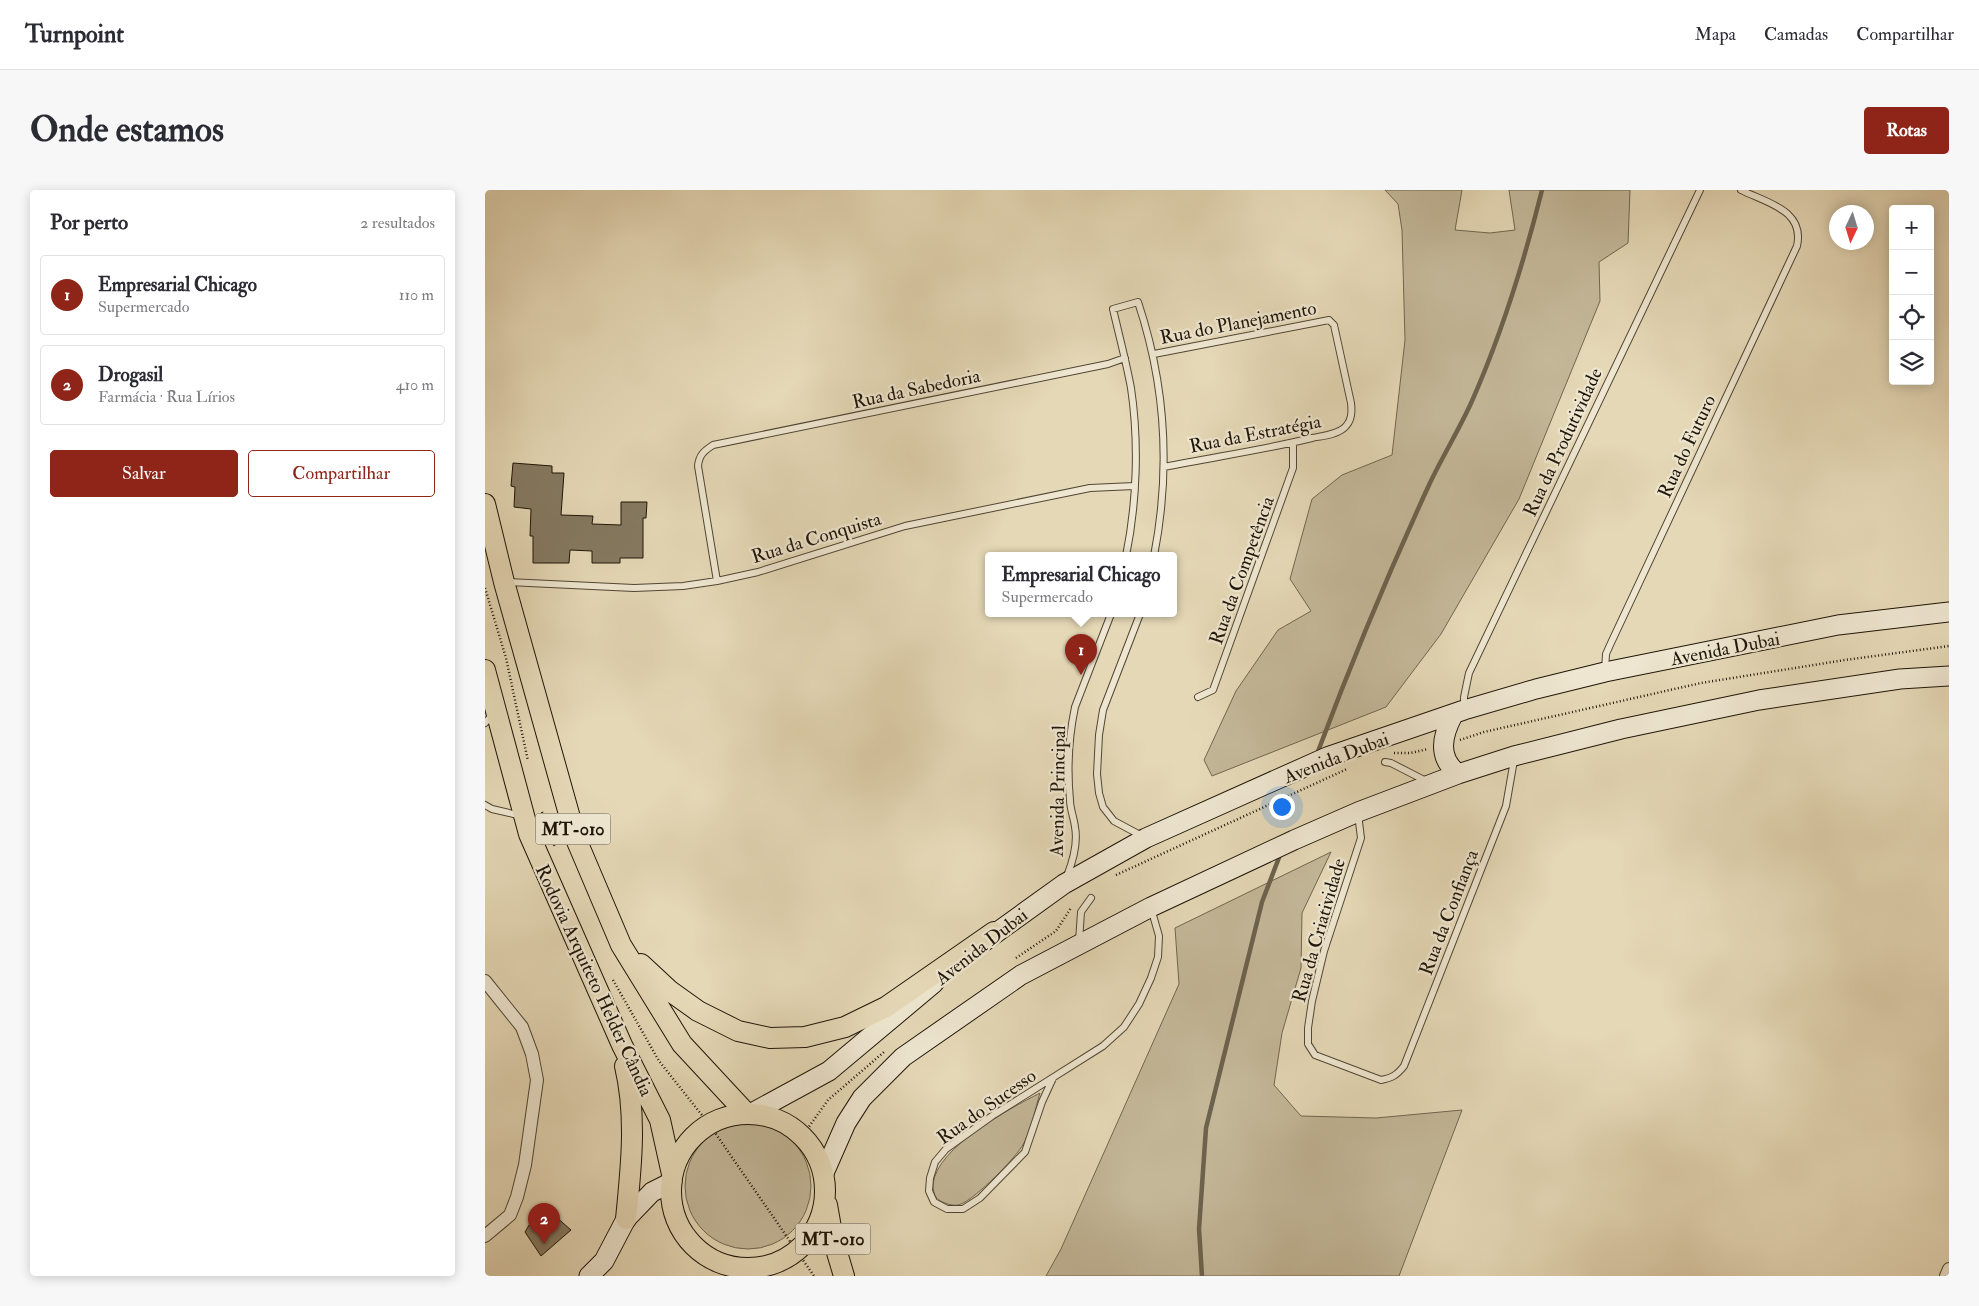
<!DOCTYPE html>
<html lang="pt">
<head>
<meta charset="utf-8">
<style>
  body { margin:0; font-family:"IM FELL Double Pica",serif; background:#f7f7f7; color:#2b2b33 }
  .controls { position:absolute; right:15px; top:15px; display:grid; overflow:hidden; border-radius:5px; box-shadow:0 2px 12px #0003 }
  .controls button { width:45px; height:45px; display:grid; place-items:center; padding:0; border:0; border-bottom:1px solid #e1e1e2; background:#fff; color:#2b2b33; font:25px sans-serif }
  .compass { position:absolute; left:1344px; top:15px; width:45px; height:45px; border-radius:50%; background:#fff; box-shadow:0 2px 12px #0003; rotate:184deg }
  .you { position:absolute; left:796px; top:616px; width:18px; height:18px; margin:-12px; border:4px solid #fff; border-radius:50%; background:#1a73e8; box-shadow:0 0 0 8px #1a73e833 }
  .badge { display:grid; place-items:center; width:32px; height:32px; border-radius:50%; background:#8f2418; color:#fff; font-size:16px; font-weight:700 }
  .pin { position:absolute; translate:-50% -41px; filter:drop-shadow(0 1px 2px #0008) }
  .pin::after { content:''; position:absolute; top:26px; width:18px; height:15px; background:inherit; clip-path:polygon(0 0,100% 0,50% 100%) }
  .popup { position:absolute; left:500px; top:362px; width:192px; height:65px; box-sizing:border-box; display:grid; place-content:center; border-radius:5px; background:#fff; filter:drop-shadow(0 1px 4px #0005); font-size:16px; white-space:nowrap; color:#7c7c81 }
  .popup b { font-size:19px; color:#2b2b33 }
  .popup::after { content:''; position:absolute; left:50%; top:100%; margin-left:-10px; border:10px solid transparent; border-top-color:#fff }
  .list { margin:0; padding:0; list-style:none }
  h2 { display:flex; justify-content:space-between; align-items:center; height:65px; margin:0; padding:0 20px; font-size:21px }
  h2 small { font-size:16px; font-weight:400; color:#7c7c81 }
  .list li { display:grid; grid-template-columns:32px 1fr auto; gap:15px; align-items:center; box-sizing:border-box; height:80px; margin:0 10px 10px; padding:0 10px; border:1px solid #e1e1e2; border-radius:5px }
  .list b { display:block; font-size:19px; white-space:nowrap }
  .list p { margin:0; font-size:16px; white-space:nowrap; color:#7c7c81 }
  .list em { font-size:16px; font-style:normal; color:#7c7c81 }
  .actions { display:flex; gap:10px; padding:15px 20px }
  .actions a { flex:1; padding:11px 0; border:1px solid #8f2418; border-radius:5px; text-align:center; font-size:18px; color:#8f2418 }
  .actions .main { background:#8f2418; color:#fff }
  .icon { flex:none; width:28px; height:28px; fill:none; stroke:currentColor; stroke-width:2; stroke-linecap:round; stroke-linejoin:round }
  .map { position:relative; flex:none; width:1464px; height:1086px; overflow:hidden; border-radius:5px }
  header { display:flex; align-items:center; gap:30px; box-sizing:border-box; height:70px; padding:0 25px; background:#fff; border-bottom:1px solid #e1e1e2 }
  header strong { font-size:24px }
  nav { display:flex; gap:28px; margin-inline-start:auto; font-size:18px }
  .intro { display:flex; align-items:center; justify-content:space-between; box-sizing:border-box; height:120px; padding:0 30px }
  h1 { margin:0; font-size:35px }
  .button { padding:12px 22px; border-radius:5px; background:#8f2418; color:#fff; font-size:18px; font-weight:700 }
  main { display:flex; gap:30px; padding:0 30px }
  aside { flex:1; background:#fff; border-radius:5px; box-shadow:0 2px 12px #0003 }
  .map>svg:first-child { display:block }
</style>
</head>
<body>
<header>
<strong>Turnpoint</strong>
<nav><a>Mapa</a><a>Camadas</a><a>Compartilhar</a></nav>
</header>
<div class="intro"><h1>Onde estamos</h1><a class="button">Rotas</a></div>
<main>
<aside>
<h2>Por perto<small>2 resultados</small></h2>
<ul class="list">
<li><span class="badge">1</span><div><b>Empresarial Chicago</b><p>Supermercado</p></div><em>110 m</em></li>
<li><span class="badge">2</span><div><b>Drogasil</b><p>Farmácia · Rua Lírios</p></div><em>410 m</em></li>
</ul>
<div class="actions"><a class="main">Salvar</a><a>Compartilhar</a></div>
</aside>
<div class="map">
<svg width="1464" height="1086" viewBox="0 0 1464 1086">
  <rect width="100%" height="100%" fill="#e5d8b6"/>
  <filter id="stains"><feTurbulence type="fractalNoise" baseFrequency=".004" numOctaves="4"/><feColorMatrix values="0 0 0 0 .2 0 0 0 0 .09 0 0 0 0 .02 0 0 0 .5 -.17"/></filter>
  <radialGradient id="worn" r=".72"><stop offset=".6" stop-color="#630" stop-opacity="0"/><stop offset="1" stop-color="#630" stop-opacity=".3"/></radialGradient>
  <path fill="#c3b798" stroke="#706650" d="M900,0H977L970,40L1005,43L1030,40L1024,0H1145L1143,53L1114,72L1115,111L1034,309L956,444L901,517L727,586L719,570L751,501L793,440L826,421L805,389L827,309L857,285L907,265L920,150L917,40L913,14Z
    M846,662L817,723L816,778L797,843L789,895L816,926L891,928L977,920L914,1086H561L576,1059L694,794L690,738Z
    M555,903C550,919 547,939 539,953C531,968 491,1008 476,1014C470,1017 460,1014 454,1010C449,1007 448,1000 448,994C452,957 524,919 555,903Z
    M200 996a63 63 0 1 1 126 0a63 63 0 1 1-126 0Z"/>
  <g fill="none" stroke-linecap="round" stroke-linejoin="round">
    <path stroke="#6d624d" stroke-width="4.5" d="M832,564C866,473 903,384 944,295C957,267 974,240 987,211C1017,143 1039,72 1057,0
      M717,1086L714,1039L721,938L777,712L795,665"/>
  </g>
  <path fill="#857a62" stroke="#1e1508" d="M28,273L67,276V283H79L76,325L108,326L107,334L136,335V312H162L161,328H158V368H135V373H107V361L85,360L84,373H48V346H45L46,319L29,317L30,297L26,296Z
    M62,1019L86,1040L56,1066L40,1042L47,1030Z"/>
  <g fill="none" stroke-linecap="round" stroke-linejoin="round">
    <defs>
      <path id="lane" d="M669,164L844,130L849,135L866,213C867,222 867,231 859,238C851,245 837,246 827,248C778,260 728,267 679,277
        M641,366C652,312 654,252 646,198C641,171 634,145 628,119L653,112C681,196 686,279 669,366
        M232,391L213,276C214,265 219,261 228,255L623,174L640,168
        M23,392L149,398L198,396L232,391L273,382L420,336L605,298L649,296
        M655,424L618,520L614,545L612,584L614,603L618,617L629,631L657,646
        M1120,481L1121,464L1125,455L1312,56C1320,20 1282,13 1256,0
        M713,507L728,500L808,278V253
        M979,518V507L984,483L1215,0
        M0,533L8,524
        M900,572L906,573L943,592
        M0,615L7,619L37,626
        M873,624L876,648L839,761L827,811L823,838V854L830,865L896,890C907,888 912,885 919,876L1021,616L1029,570
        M582,686C588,671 593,653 590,637C589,628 585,619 585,610C582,579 584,546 590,517L626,424
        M594,751L596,722L606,708
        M568,888L557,912L540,962L495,1008L478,1019H462L449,1012L444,1001L445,988L450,972L461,959L507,926L618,856L639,837L654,814L666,788L673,767L674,746L666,718"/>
      <path id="street" d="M0,791L37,837L47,864L52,890L40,975L32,1007L25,1025L0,1046
        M1461,1086L1464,1079"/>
      <path id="secondary" d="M968,525C957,546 952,567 973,584
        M497,753L579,694L661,648L842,567L979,520L1051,499L1120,482L1353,435L1464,422
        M265,924L344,881L449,793
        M339,983L361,933L377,908L418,867L536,785L666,717L809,650L873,622L973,584L1029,566L1136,539L1274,510L1415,489L1464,486
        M104,1086L119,1071L141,1029L167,1002L187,992
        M255,1086L258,1078"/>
      <path id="primary" d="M0,314L19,392L91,649L136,755L197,854L262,924
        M0,480L44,644L137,855L175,930L187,984
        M156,774L185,801L213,821L253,841L285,848L320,847L360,837L401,817L509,742
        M140,876C152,927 146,978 141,1029
        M186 1001a77 77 0 1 1 154 0a77 77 0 1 1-154 0Z
        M342,1015L348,1049L359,1086"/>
    </defs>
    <use href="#lane" stroke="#504634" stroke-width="8"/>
    <use href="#street" stroke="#504634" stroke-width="14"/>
    <use href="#secondary" stroke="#1e1508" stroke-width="21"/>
    <use href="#primary" stroke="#1e1508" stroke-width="22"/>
    <path stroke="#1e1508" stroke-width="2.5" stroke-dasharray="1 2.5" stroke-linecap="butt" d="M0,398L21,468L43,571
      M975,550L999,542L1216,493L1360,470L1464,456
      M909,563H925L943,559
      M57,622L70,657
      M631,685L862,579
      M531,768L571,741L586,718
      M128,790L174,871L224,934L329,1086
      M318,945L343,910L399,862"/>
    <use href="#lane" stroke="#eee6d0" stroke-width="6"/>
    <use href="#street" stroke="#eee6d0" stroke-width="12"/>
    <use href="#secondary" stroke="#eee6d0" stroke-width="19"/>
    <use href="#primary" stroke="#e5d8b6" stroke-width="20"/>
  </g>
  <g text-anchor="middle" stroke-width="4.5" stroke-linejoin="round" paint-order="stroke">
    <g fill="#eee6d0" stroke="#5c5444" stroke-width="1">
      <rect x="50.5" y="623.5" width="75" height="31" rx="4"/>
      <rect x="310.5" y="1033.5" width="75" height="31" rx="4"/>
    </g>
    <g font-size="18" font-weight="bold" fill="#1e1508">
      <text x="88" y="645">MT-010</text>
      <text x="348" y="1055">MT-010</text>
    </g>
    <g font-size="19" fill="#1e1508" stroke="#eee6d0">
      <text transform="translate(753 132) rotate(-11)" y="7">Rua do Planejamento</text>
      <text transform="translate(431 198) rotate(-12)" y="7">Rua da Sabedoria</text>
      <text transform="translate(770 243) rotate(-11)" y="7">Rua da Estratégia</text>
      <text transform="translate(1077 252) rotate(-65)" y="7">Rua da Produtividade</text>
      <text transform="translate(1201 256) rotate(-65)" y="7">Rua do Futuro</text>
      <text transform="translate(331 347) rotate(-17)" y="7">Rua da Conquista</text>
      <text transform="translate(756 380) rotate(-70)" y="7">Rua da Competência</text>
      <text transform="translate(1240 458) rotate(-11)" y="7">Avenida Dubai</text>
      <text transform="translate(851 567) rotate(-21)" y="7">Avenida Dubai</text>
      <text transform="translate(572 601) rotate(-89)" y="7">Avenida Principal</text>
      <text transform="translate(963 722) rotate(-69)" y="7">Rua da Confiança</text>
      <text transform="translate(833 740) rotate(-74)" y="7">Rua da Criatividade</text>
      <text transform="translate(496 756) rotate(-38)" y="7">Avenida Dubai</text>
      <text transform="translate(110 790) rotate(65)" y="7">Rodovia Arquiteto Helder Cândia</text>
      <text transform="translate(501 916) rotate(-35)" y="7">Rua do Sucesso</text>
    </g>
  </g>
  <rect width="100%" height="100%" filter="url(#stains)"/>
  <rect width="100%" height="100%" fill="url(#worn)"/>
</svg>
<div class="controls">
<button>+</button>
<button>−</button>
<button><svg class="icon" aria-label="locate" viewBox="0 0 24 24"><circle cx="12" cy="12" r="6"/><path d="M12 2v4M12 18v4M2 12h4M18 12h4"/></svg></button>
<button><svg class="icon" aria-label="layers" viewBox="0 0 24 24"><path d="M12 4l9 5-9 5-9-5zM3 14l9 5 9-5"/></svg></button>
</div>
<svg class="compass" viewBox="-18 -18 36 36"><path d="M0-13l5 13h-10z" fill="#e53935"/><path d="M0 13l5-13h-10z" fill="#7c7c81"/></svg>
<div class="you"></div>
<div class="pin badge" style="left:596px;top:485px">1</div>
<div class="popup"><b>Empresarial Chicago</b>Supermercado</div>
<div class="pin badge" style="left:59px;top:1054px">2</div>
</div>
</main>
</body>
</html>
